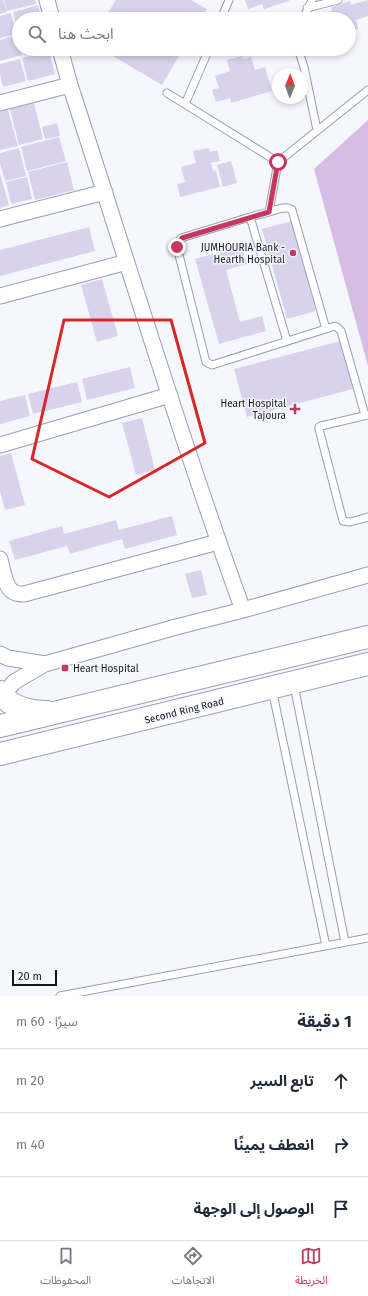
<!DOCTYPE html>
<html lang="ar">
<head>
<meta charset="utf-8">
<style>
  body { margin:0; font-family:"Fira Sans","Noto Sans Arabic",sans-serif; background:#f2f2f3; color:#1f2937; direction:rtl }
  .compass { position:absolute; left:272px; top:68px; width:36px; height:36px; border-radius:50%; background:#fff; box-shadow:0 2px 6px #0003; rotate:1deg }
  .scale { position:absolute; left:12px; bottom:10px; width:45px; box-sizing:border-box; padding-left:4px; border:2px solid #151720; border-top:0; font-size:11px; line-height:14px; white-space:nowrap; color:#151720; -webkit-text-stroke:3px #f6f7fd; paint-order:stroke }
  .stop { position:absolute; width:12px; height:12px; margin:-9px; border:3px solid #c63760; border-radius:50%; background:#fff }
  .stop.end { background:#c63760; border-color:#fff; box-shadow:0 1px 4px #0008 }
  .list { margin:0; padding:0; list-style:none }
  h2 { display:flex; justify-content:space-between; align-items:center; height:52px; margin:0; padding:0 16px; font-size:17px }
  h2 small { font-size:13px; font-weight:400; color:#747a83 }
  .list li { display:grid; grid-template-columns:26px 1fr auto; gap:12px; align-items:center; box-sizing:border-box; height:64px; padding:0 16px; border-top:1px solid #e0e1e3 }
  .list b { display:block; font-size:15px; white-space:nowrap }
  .list em { font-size:13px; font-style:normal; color:#747a83 }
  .icon { flex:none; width:22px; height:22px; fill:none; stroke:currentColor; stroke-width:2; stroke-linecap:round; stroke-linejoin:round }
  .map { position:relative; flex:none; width:368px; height:996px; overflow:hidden; direction:ltr }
  .search { position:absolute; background:#fff; box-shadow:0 2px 6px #0003; left:12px; right:12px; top:12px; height:44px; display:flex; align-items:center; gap:10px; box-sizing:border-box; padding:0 14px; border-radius:22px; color:#747a83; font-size:15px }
  .sheet { height:244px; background:#fff }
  nav { display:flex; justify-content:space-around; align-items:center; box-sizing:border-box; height:56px; border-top:1px solid #e0e1e3; background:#fff; font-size:11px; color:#747a83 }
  nav a { display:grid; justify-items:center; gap:2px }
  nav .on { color:#c63760 }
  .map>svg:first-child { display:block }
</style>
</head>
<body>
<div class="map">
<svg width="368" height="996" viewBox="0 0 368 996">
  <rect width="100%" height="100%" fill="#f6f7fd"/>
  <path fill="#d6bde4" d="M368,120V366L314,169Z"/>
  <path fill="#d8d2ed" d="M0,0H3L7,12L0,14Z
    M4,0H35L36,4L7,11Z
    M116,0H191L207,9L201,19H104Z
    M245,0H289V1L264,9L262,4L248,9Z
    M368,0V16L356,20L358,29L349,32V19H317L316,15L332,11L331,7L350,1L351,5Z
    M38,5L42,19H19V34L13,12Z
    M11,13L16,34L0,38V16Z
    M17,35L19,42V49H21L22,55L0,61V40Z
    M22,49H45V50L24,55Z
    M101,49H183L162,85Z
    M49,51L55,74L28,81L22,58Z
    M242,56L243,59L251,57L255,70L265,67L272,91L231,103L230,98L216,102L212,90L219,88L215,76L230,71L227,60Z
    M20,59L26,81L3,87L0,74V64Z
    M34,103L43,139L19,145L10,109Z
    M8,110L18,146L0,150V112Z
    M57,123L60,136L45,139L42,127Z
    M59,137L66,161L27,171L21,147Z
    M19,148L26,176L5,181L0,163V153Z
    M209,148L210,152L217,150L220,161L211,163L213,171L216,170L220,187L180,197L177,184L185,182L181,167L196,163L193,151Z
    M231,161L237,183L223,187L217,165Z
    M67,162L74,190L35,200L28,172Z
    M0,174L9,205L0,208Z
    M27,177L32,199L11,204L6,182Z
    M291,221L316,311L287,319L262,229Z
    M89,227L95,251L0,276V250Z
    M242,246L247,264L226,270L240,322L262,316L266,331L219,344L195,259Z
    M102,279L118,336L97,342L81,285Z
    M340,341L353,389L247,417L234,369Z
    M130,367L135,388L87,400L82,379Z
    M77,382L82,402L33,414L28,394Z
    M25,395L30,416L0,424V401Z
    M142,418L155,470L136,475L122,423Z
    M11,453L25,505L5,510L0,491V456Z
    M172,516L177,535L125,549L122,539L70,554L67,546L15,560L9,541L62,526L64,534L116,520L119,530Z
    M201,570L207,595L192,598L185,574Z"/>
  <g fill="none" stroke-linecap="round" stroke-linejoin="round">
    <defs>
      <path id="service" d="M307,8L338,0
        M221,19L229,0
        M303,19L312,0
        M298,49L304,67L317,130
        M167,93L278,162
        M185,104L209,49
        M269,212C276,210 286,205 292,210L326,329
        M250,217L181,238L177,247L206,362L212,365L335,326L338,328L341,331L365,415
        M287,341L250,217L269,212L278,162L368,90
        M368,415L321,426L319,427V429L343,521L350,522L368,517
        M294,685L345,942
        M272,689L326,946
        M60,996L368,938"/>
      <path id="minor" d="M47,0L52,19
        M60,49L70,85C127,260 180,437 243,610
        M0,103L70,85
        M0,219L105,192
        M0,296L127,262
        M0,445L170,395
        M0,559C2,567 5,586 12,591C15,594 20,594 24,594L218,542
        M0,654L8,658L45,664
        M3,695L14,682L45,664L176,627L243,610L368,575"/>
      <path id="trunk" d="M0,692C3,695 6,699 9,702C20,709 34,712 47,712
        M0,726L368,637
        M0,754L368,664"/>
    </defs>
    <use href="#service" stroke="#989db6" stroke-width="9"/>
    <use href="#minor" stroke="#989db6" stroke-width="17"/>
    <use href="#trunk" stroke="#989db6" stroke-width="24"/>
    <use href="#service" stroke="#fff" stroke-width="7"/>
    <use href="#minor" stroke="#fff" stroke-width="15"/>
    <use href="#trunk" stroke="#fff" stroke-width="22"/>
  </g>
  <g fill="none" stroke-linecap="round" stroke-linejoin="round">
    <path stroke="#c63760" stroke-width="5" d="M177,247L182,238L269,212L278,162"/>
  </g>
  <path fill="none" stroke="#d62828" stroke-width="3" stroke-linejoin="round" d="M64,320H171L205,443L109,497L32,459Z"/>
  <g fill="#c63760" stroke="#f6f7fd" stroke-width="1.5">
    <circle cx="293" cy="253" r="4"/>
    <path d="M293 403h4v4h4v4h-4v4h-4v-4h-4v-4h4z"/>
    <rect x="61" y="664" width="8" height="8" rx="2"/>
  </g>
  <g text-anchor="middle" stroke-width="3" stroke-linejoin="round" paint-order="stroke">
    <g font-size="10" fill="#151720" stroke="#f6f7fd" text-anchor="end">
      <text x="285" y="251">JUMHOURIA Bank -<tspan x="285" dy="12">Hearth Hospital</tspan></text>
      <text x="286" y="407">Heart Hospital<tspan x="286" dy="12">Tajoura</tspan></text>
      <text x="73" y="672" text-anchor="start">Heart Hospital</text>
    </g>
    <g font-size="10" fill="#151720" stroke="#f6f7fd">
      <text transform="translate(184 710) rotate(-14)" y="4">Second Ring Road</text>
    </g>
  </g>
</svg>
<svg class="compass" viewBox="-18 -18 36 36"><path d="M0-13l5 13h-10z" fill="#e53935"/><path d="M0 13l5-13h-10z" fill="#747a83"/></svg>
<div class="scale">20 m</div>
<div class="stop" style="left:278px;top:162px"></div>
<div class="stop end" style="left:177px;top:247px"></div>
<div class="search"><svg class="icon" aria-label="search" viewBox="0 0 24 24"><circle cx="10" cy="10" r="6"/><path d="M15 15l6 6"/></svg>ابحث هنا</div>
</div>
<section class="sheet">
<h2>1 دقيقة<small>سيرًا · 60 m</small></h2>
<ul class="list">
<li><svg class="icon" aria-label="ahead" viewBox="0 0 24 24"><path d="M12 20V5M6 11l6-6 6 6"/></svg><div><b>تابع السير</b></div><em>20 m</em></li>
<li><svg class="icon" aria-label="right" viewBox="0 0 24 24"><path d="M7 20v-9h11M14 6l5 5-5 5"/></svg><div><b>انعطف يمينًا</b></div><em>40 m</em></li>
<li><svg class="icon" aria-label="arrive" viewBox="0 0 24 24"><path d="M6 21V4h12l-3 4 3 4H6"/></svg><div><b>الوصول إلى الوجهة</b></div></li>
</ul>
</section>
<nav>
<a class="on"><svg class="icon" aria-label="map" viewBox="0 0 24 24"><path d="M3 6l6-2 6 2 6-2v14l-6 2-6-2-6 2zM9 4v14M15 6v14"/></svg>الخريطة</a>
<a><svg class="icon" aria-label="directions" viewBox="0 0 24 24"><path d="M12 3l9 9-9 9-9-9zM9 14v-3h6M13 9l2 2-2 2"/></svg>الاتجاهات</a>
<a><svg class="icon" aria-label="saved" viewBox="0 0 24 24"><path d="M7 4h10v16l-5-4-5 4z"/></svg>المحفوظات</a>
</nav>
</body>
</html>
